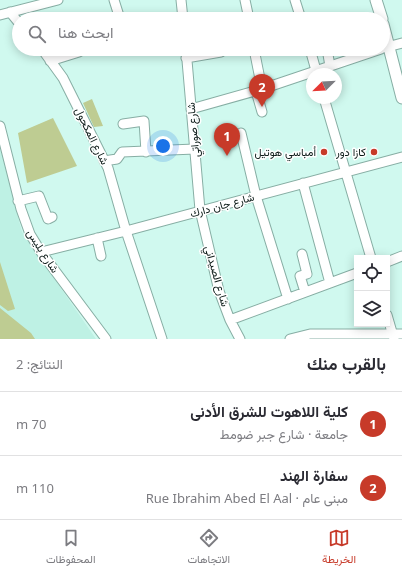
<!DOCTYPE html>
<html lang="ar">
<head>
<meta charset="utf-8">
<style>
  body { margin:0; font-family:"Noto Sans",Vazirmatn,sans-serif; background:#f7f7f7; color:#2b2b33; direction:rtl }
  .controls { position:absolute; right:12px; bottom:12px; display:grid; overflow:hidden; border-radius:0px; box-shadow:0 2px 10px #0003 }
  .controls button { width:36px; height:36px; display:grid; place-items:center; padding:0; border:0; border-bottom:1px solid #e1e1e2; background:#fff; color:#2b2b33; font:20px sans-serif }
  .compass { position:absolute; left:306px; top:68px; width:36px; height:36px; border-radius:50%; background:#fff; box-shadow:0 2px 10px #0003; rotate:246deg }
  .you { position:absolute; left:163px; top:146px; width:14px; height:14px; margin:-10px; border:3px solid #fff; border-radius:50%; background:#1a73e8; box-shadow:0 0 0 6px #1a73e833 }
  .badge { display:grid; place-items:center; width:26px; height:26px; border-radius:50%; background:#c73a29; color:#fff; font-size:13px; font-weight:700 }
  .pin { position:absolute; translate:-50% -33px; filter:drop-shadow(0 1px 2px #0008) }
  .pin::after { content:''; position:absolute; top:21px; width:14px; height:12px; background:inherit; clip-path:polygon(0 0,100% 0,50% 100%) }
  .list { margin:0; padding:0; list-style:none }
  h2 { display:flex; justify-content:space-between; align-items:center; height:52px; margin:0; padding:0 16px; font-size:17px }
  h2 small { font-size:13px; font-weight:400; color:#7c7c81 }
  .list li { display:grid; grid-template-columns:26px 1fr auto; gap:12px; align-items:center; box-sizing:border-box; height:64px; padding:0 16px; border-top:1px solid #e1e1e2 }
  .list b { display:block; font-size:15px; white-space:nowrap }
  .list p { margin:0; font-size:13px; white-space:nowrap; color:#7c7c81 }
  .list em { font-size:13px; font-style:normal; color:#7c7c81 }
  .icon { flex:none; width:22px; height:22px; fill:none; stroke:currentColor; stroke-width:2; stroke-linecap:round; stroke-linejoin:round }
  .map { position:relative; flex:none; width:402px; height:339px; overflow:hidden; direction:ltr }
  .search { position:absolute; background:#fff; box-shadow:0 2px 10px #0003; left:12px; right:12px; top:12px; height:44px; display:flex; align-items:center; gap:10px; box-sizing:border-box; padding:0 14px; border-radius:22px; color:#7c7c81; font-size:15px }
  .sheet { height:180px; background:#fff }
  nav { display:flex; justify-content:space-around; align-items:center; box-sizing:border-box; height:56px; border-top:1px solid #e1e1e2; background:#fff; font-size:11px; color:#7c7c81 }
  nav a { display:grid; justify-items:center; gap:2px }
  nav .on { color:#c73a29 }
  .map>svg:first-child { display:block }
</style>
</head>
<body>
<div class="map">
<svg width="402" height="339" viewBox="0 0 402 339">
  <rect width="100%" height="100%" fill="#d0f9ef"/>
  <path fill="#bef1e4" d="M0,148L22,232L96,339H0Z"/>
  <path fill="#becc92" d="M92,99L103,126L94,127L83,103Z
    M53,118L77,166L27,183L18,133Z
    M0,262L15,309L8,311L0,305Z
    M0,308L31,333L35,339H0Z"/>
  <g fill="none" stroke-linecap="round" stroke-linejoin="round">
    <defs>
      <path id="minor" d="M114,0L120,19
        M181,0L183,19
        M245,0L249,19
        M295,0L301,19
        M10,12L19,23
        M0,15L58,0
        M383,48L402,43
        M42,49L63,78L108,168L126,231L162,339
        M186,49L200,210L219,291L230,320L240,339
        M254,49L262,89
        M310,49L317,74
        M327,49L330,66
        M186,58L221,52
        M50,61L79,52
        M256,91L262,112
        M324,98L371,258
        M191,109L262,89L381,49
        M123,124L144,121L146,152
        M0,126L21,209L30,234L41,252L106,339
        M241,133L256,196L288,299
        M104,161L117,159L122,152L195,149
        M303,183L330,283
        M18,201L39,196L48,219L52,217
        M97,238L101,256
        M41,252L126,231L402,157
        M302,254L307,274L300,276L305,292
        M387,262L402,256
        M387,315L394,339
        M230,320L357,273
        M290,339L310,334H402"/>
      <path id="major" d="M376,0L382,19
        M383,24L402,98"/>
    </defs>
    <use href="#minor" stroke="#87aea4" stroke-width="11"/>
    <use href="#major" stroke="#87aea4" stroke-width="13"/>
    <use href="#minor" stroke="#fff" stroke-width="9"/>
    <use href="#major" stroke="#fff" stroke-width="11"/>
  </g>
  <g fill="#c73a29" stroke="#fff" stroke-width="1.5">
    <circle cx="324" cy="152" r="4"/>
    <circle cx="374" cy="152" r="4"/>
  </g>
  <g text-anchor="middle" stroke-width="3" stroke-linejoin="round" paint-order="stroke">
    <g font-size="11" fill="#0a1916" stroke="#fff">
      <text transform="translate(193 130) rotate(-95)" y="4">شارع صوراتي</text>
      <text transform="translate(92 136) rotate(64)" y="4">شارع المكحول</text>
      <text transform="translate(222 205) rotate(-15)" y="4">شارع جان دارك</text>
      <text transform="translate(43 251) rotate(57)" y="4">شارع بليس</text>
      <text transform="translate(217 276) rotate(74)" y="4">شارع الصيداني</text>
    </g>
    <g font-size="11" fill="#0a1916" stroke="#fff" text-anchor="end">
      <text x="316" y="156">أمباسي هوتيل</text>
      <text x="366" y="156">كازا دور</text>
    </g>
  </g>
</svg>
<div class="controls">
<button><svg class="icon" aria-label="locate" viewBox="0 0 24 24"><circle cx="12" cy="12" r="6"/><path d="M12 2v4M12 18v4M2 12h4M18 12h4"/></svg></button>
<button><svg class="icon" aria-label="layers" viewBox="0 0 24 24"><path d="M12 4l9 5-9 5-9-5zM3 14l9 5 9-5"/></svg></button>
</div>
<svg class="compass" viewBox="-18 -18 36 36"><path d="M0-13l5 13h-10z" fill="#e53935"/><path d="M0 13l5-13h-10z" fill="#7c7c81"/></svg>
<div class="you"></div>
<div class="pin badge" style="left:227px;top:156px">1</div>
<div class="pin badge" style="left:262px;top:107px">2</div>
<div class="search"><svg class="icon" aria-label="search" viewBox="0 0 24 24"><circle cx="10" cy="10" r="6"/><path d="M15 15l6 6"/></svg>ابحث هنا</div>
</div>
<section class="sheet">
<h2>بالقرب منك<small>النتائج: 2</small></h2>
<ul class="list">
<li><span class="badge">1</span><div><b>كلية اللاهوت للشرق الأدنى</b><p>جامعة · شارع جبر ضومط</p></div><em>70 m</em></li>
<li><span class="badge">2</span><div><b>سفارة الهند</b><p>مبنى عام · Rue Ibrahim Abed El Aal</p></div><em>110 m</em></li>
</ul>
</section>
<nav>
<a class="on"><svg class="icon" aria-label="map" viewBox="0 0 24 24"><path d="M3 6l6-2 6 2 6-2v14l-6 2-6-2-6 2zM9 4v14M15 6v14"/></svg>الخريطة</a>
<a><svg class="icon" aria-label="directions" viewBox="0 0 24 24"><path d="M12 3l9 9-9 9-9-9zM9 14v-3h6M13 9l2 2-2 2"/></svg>الاتجاهات</a>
<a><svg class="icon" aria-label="saved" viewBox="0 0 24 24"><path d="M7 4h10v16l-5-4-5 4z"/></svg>المحفوظات</a>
</nav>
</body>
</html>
